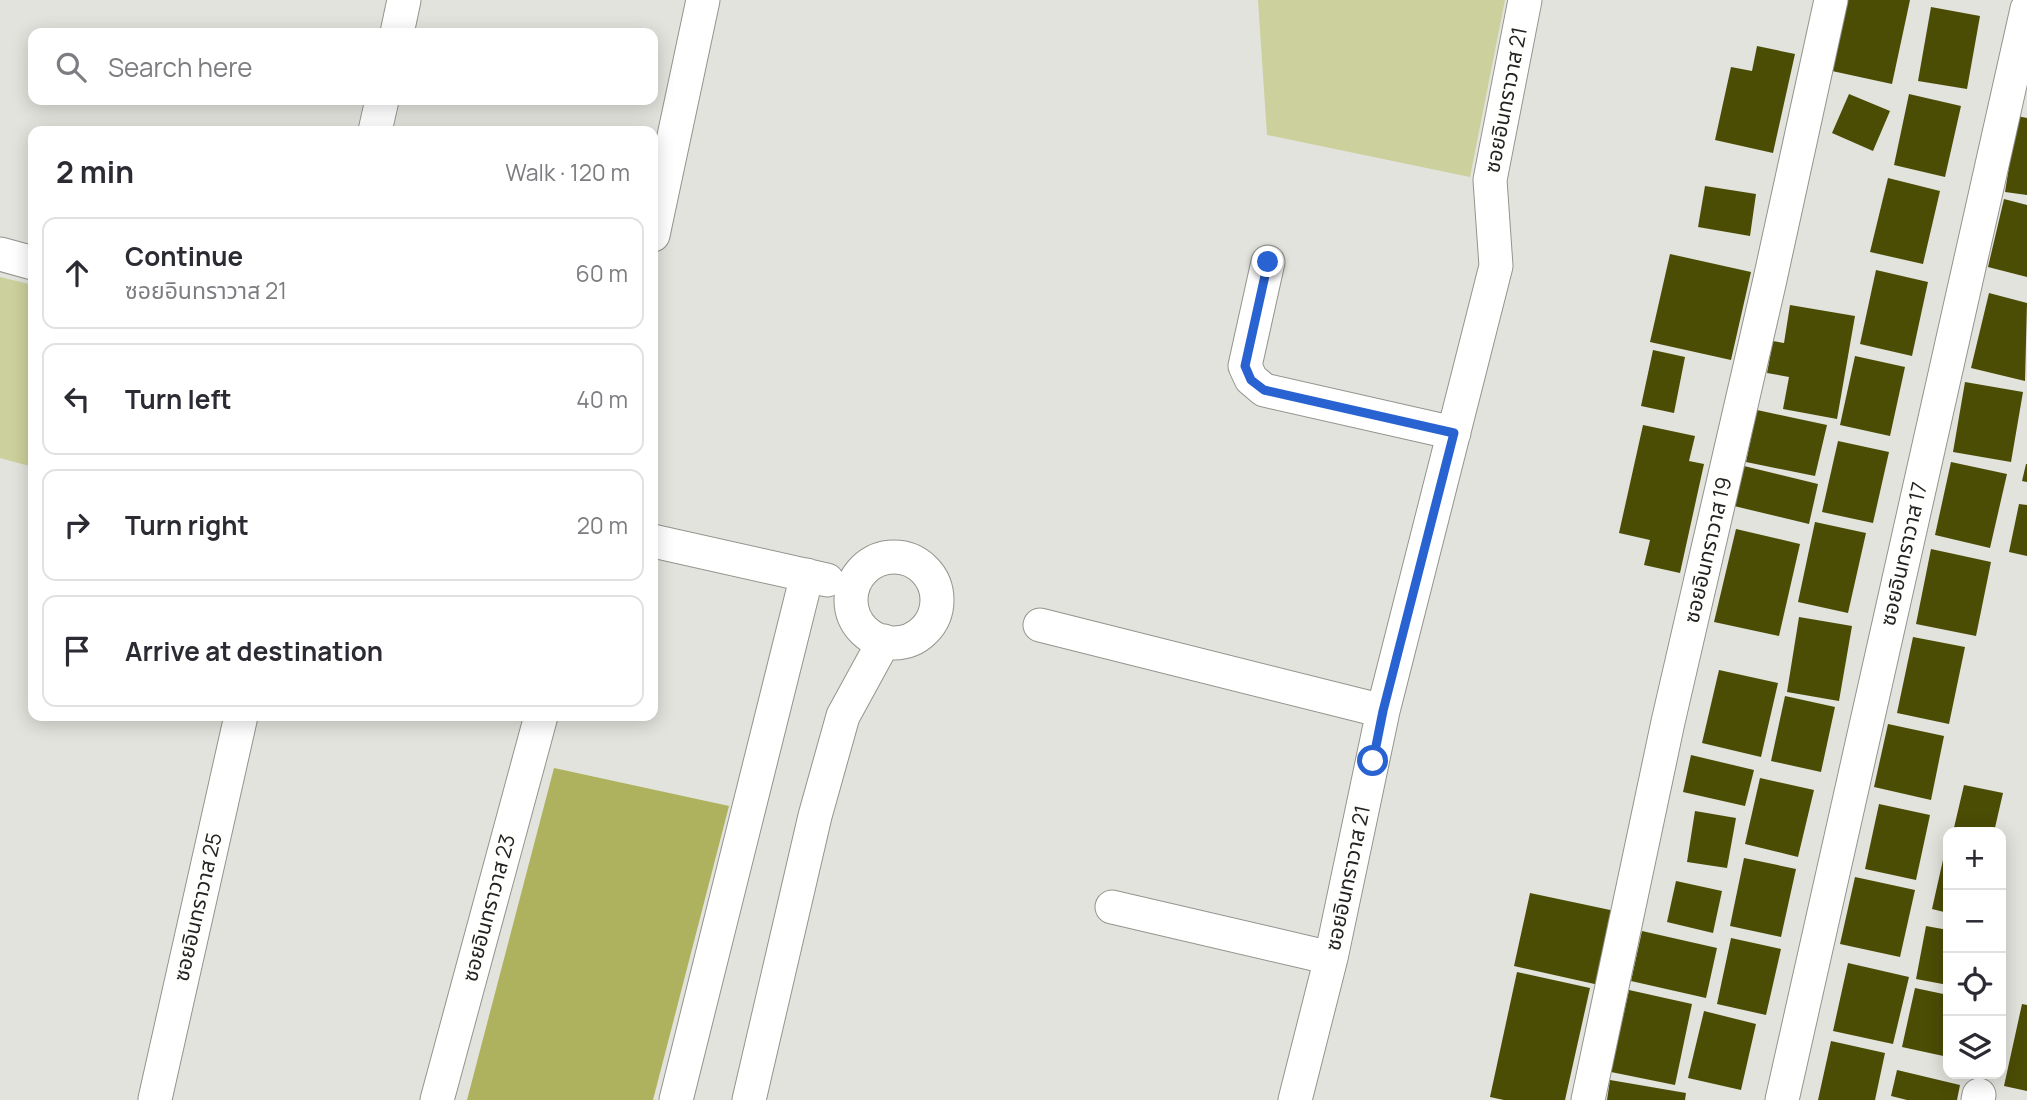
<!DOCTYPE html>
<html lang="en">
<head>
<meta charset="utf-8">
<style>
  body { margin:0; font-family:Manrope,"Noto Sans Thai",sans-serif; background:#f2f2f3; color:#2b2b33 }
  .controls { position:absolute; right:21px; bottom:21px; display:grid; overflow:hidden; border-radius:14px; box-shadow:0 4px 18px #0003 }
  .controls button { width:63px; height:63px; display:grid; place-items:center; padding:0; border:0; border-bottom:2px solid #e1e1e2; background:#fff; color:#2b2b33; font:35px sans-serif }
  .stop { position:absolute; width:21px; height:21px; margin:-16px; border:5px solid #2963d1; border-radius:50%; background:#fff }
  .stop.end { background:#2963d1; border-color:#fff; box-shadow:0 2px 7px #0008 }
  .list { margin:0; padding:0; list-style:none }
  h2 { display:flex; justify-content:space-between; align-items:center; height:91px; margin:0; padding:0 28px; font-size:30px }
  h2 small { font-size:23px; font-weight:400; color:#7c7c81 }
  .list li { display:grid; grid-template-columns:46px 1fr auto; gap:21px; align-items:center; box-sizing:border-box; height:112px; margin:0 14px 14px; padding:0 14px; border:2px solid #e1e1e2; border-radius:14px }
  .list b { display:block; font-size:26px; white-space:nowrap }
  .list p { margin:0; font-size:23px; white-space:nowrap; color:#7c7c81 }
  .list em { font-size:23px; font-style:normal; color:#7c7c81 }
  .icon { flex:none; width:38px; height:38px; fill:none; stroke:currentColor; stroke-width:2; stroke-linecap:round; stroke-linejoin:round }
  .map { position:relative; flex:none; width:2027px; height:1100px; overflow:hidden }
  .search { position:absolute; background:#fff; box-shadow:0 4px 18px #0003; left:28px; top:28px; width:630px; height:77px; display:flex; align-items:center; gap:18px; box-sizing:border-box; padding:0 24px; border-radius:14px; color:#7c7c81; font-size:26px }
  .panel { position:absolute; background:#fff; box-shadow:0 4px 18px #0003; left:28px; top:126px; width:630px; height:595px; border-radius:14px }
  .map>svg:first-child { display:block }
</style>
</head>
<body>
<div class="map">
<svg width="2027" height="1100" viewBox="0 0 2027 1100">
  <rect width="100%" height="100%" fill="#e2e3dc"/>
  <path fill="#ccd09c" d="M1258,0H1505L1470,177L1267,135Z
    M0,277L33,285V467L0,458Z"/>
  <path fill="#aeb25e" d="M554,768L729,806L653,1100H467Z"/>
  <path fill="#4b4d05" d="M1847,0H1910L1892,84L1832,71Z
    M1931,7L1980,16L1967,89L1918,81Z
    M1757,46L1795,54L1773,153L1715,140L1731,67L1752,71Z
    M1849,94L1890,111L1873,151L1832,133Z
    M1909,94L1961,106L1945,177L1894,165Z
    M2017,116L2027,118V195L2005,192Z
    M1888,178L1940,191L1923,264L1870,252Z
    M1705,186L1756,194L1750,236L1698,227Z
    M2004,199L2027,205V277L1988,267Z
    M1670,254L1751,272L1731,360L1650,342Z
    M1876,270L1928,282L1912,356L1860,344Z
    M1989,293L2027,303L2025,381L1971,368Z
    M1790,305L1855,316L1837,419L1783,409L1789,377L1767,373L1773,341L1784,343Z
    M1653,350L1685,357L1674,413L1641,406Z
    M1855,356L1905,367L1890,436L1840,425Z
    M1965,382L2023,392L2011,462L1953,452Z
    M1757,410L1827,425L1815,476L1746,462Z
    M1643,425L1695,436L1689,461L1704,464L1680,573L1644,565L1650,540L1619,533Z
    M1838,441L1889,452L1873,523L1822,512Z
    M1951,462L2007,474L1990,548L1935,535Z
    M2026,464H2027V482L2022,481Z
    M1744,466L1818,484L1809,524L1734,506Z
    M2019,504L2027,505V556L2009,552Z
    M1815,522L1866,533L1848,613L1798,602Z
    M1736,529L1800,544L1779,636L1714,622Z
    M1931,549L1991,562L1976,636L1916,624Z
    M1799,617L1852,626L1839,701L1787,692Z
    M1913,637L1965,647L1949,724L1897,713Z
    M1719,670L1778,683L1761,757L1702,743Z
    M1785,696L1835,707L1821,772L1771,761Z
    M1888,724L1944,736L1931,800L1874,787Z
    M1691,755L1754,770L1745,806L1683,792Z
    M1760,778L1814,790L1798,857L1745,844Z
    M1964,785L2003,793L1994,832H1953Z
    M1879,804L1930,815L1916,880L1865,869Z
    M1695,811L1736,818L1727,868L1687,862Z
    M1945,851L1948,852V913L1932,909Z
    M1744,858L1796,869L1781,937L1730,926Z
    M1855,877L1915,890L1900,957L1840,944Z
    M1676,881L1722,891L1713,933L1667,922Z
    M1530,893L1615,911L1599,985L1514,966Z
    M1926,926L1948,930V985L1916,979Z
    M1642,931L1717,948L1706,998L1631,981Z
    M1731,938L1781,949L1766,1015L1717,1004Z
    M1848,963L1909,977L1893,1044L1833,1031Z
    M1517,972L1590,988L1565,1100H1504L1490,1097Z
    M1915,988L1948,995V1057L1902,1047Z
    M1629,990L1692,1004L1675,1085L1611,1072Z
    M2022,1004L2027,1005V1091L2004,1086Z
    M1704,1011L1756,1024L1741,1090L1688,1078Z
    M1831,1041L1885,1053L1875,1100H1818Z
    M1897,1070L1960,1085L1957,1100H1907L1891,1096Z
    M1610,1080L1686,1093L1685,1100H1607Z"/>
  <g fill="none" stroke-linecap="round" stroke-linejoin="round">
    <defs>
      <path id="street" d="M397,33L404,0
        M375,131L382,100
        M653,235L703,0
        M0,254L33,263
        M1268,262L1245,366L1251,379L1264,390L1454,433
        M653,541L827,580
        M851 600a43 43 0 1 1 86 0a43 43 0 1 1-86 0Z
        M1040,625L1383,711
        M1112,907L1331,958
        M155,1099L241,716
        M437,1100L541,716
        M676,1100L807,575
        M749,1100L815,816L843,716L884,641
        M1295,1100L1331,958L1383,711L1496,266L1490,180L1525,0
        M1588,1100L1668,722L1769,284L1831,0
        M1782,1100L2027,9
        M1978,1100L1979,1095"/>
    </defs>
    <use href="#street" stroke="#93948d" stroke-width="35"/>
    <use href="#street" stroke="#fff" stroke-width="33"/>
  </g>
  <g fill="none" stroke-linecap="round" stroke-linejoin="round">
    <path stroke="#2963d1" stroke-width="9" d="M1268,262L1245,366L1251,380L1264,390L1454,433L1383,711L1373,761"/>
  </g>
  <g text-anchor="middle" stroke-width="7" stroke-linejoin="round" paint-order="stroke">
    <g font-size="21" fill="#232421" stroke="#fffffe">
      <text transform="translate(1506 100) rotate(-79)" y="7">ซอยอินทราวาส 21</text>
      <text transform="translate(1708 550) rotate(-77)" y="7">ซอยอินทราวาส 19</text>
      <text transform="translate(1904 554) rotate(-77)" y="7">ซอยอินทราวาส 17</text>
      <text transform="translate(1348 878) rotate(-78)" y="7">ซอยอินทราวาส 21</text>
      <text transform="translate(198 907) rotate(-77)" y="7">ซอยอินทราวาส 25</text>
      <text transform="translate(489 908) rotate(-75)" y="7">ซอยอินทราวาส 23</text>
    </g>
  </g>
</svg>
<div class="controls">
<button>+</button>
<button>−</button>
<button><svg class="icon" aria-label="locate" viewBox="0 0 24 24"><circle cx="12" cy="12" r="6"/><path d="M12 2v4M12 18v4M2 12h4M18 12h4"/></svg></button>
<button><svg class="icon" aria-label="layers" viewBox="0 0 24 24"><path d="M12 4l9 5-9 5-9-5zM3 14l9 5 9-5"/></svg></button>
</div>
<div class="stop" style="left:1373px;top:761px"></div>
<div class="stop end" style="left:1268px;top:262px"></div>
<div class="search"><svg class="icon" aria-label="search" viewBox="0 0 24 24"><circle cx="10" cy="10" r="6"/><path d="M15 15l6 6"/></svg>Search here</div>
<section class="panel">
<h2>2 min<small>Walk · 120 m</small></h2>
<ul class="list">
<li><svg class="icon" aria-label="ahead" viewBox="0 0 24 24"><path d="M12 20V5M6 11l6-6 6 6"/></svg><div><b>Continue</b><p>ซอยอินทราวาส 21</p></div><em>60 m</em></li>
<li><svg class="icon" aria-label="left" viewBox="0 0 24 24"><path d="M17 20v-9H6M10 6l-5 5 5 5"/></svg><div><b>Turn left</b></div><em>40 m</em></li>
<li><svg class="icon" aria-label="right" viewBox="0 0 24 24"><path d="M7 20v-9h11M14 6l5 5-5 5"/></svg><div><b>Turn right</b></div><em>20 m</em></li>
<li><svg class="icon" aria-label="arrive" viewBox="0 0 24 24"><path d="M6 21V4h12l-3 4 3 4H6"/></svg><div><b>Arrive at destination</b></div></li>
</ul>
</section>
</div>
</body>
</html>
